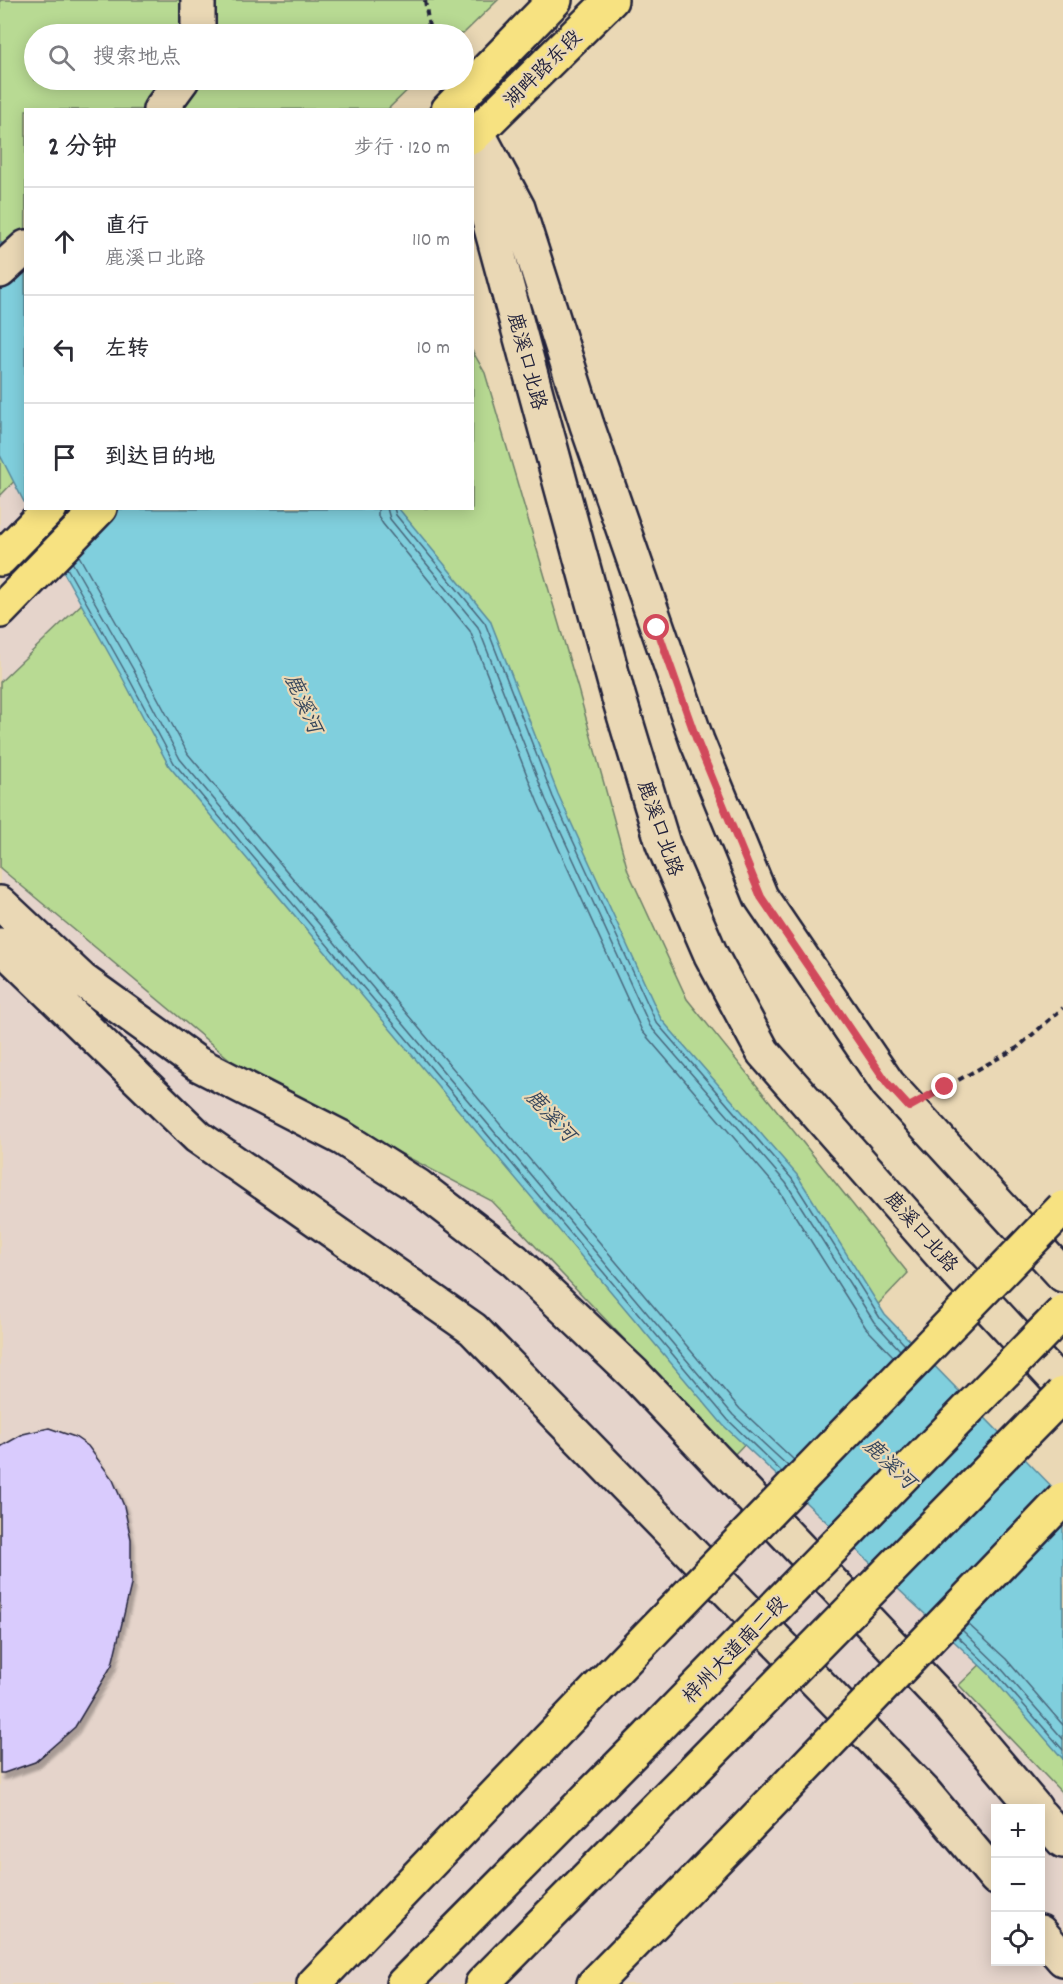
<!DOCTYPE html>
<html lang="zh">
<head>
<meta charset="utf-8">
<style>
  body { margin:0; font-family:Dekko,"LXGW WenKai TC",sans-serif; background:#f2f2f3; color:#2b2b33 }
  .controls { position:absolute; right:18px; bottom:18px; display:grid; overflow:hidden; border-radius:0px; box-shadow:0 3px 15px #0003 }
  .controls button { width:54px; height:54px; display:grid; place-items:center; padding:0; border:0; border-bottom:2px solid #e1e1e2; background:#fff; color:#2b2b33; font:30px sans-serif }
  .stop { position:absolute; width:18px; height:18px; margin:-14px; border:4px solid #d1495b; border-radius:50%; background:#fff }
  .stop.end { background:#d1495b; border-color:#fff; box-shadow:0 2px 6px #0008 }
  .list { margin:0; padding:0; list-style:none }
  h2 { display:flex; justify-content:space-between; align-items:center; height:78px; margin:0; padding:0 24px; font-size:26px }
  h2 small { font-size:20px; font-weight:400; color:#7c7c81 }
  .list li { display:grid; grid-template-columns:39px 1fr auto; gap:18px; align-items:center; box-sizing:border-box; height:108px; padding:0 24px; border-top:2px solid #e1e1e2 }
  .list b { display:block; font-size:22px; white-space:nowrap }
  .list p { margin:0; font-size:20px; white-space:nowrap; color:#7c7c81 }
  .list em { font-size:20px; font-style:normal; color:#7c7c81 }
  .icon { flex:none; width:33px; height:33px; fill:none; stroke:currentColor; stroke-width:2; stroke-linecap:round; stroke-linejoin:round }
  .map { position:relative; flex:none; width:1063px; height:1984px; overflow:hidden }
  .search { position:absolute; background:#fff; box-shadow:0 3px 15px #0003; left:24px; top:24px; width:450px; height:66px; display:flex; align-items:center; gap:15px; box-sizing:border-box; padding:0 21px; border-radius:33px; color:#7c7c81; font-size:22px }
  .panel { position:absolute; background:#fff; box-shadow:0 3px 15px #0003; left:24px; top:108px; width:450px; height:402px; border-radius:0px }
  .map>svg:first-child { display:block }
</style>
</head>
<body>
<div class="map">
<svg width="1063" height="1984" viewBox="0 0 1063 1984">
  <defs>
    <filter id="shadow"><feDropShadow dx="3.5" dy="6" stdDeviation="1.5" flood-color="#0004"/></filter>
  </defs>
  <rect width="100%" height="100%" fill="#ead8b5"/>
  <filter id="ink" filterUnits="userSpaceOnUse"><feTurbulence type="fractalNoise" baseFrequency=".0167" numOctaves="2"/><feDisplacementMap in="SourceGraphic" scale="12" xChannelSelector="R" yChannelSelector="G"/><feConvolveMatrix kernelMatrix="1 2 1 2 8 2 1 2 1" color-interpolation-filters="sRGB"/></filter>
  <g filter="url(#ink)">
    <path fill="#e5d4cb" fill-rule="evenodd" d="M0,455L25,504L26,508L28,509L121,675L1063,1759V1984H0ZM996,1808H1040V1962H996Z"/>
    <path fill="#b8da93" stroke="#6d7e67" stroke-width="1.5" d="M0,0H498L463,34H34V80H418L388,109L26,110L25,470L0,496Z
      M473,352L485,373L578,689L628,871L687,999L908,1273L733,1456L607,1321L492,1201L245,1072L0,868V682L181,509L472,508Z
      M1063,1585V1794L959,1685Z"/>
    <path fill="#80cfdd" stroke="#5a8a9c" stroke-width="1.5" d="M0,242L25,258V504L0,455Z
      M28,509H399L490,620L558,794L661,1019L797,1175L885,1315L1063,1498V1759L990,1675L723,1425L169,766L121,675Z"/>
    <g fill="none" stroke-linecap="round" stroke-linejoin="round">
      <path stroke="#48677c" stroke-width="1.5" d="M378,508V516L383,524L470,631L538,803L642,1031L778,1189L866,1328L894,1357
        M387,508L390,519L478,627L546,800L650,1026L786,1183L874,1322L900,1350
        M394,508L396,515L485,623L553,797L656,1022L792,1179L880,1318L905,1345
        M79,556L140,665L188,754L740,1409L794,1460
        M72,562L133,669L180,759L733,1415L788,1466
        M67,568L126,673L174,763L728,1420L782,1472
        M968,1624L1006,1659L1063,1725
        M962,1630L999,1666L1063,1739
        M957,1636L994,1671L1063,1750"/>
    </g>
    <path fill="#d9cbfd" stroke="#22223b" stroke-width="1.5" filter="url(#shadow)" d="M49,1428L75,1437L88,1446L113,1480L124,1506L131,1539V1585L112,1665L75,1727L35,1762L4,1773H0V1447L23,1434Z"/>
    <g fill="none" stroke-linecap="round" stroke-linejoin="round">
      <defs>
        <path id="minor" d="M198,34V0
          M160,110L182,80
          M481,139L518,208L587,425L697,741L761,897L888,1084L1063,1275
          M472,158L618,695L663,844L711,955L763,1052L952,1267L1063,1387
          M0,271L26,247
          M0,903L82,980L198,1064L342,1138L418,1186L514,1260L634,1374L948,1705L1035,1808
          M0,945L198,1137L473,1329L924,1792L996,1878
          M1040,1815L1063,1841
          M1040,1932L1063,1959"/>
        <path id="major" d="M448,110L555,0
          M472,137L611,0
          M0,559L50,508
          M0,611L100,508
          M314,1984L598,1688
          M403,1984L651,1734
          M482,1984L695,1769
          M594,1984L743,1832"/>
      </defs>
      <use href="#minor" stroke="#22223b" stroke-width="38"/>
      <use href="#major" stroke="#22223b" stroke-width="38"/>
      <path stroke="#22223b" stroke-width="4" stroke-dasharray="6 4.5" stroke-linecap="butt" d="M425,0L430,34
        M940,1090L1017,1048L1063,1008"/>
      <use href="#minor" stroke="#ead8b5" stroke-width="33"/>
      <use href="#major" stroke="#f7e281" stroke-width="33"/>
      <defs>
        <path id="major-bridge" d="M598,1688L1063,1208
          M651,1734L1063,1312
          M695,1769L1063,1394
          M743,1832L1063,1499"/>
      </defs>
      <use href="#major-bridge" stroke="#22223b" stroke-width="38" stroke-linecap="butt"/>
      <use href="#major-bridge" stroke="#f7e281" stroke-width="33"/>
    </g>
  </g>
  <g fill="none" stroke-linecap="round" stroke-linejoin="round" filter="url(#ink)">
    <path stroke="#d1495b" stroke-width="8" d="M657,628L697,741L761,897L888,1084L909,1107L945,1087"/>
  </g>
  <g text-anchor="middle" stroke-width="4.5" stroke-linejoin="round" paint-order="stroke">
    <g font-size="20" fill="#22223b" stroke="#ead8b5">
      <text transform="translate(542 68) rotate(-45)" y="7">湖畔路东段</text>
      <text transform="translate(528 361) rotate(75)" y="7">鹿溪口北路</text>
      <text transform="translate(661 828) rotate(71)" y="7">鹿溪口北路</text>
      <text transform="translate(922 1231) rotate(49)" y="7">鹿溪口北路</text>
      <text transform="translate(734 1649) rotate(-46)" y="7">梓州大道南二段</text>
    </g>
    <g font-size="21" font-style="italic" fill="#35455b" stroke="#ead8b5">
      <text transform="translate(304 703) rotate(66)" y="7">鹿溪河</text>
      <text transform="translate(551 1115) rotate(47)" y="7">鹿溪河</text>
      <text transform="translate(890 1463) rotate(44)" y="7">鹿溪河</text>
    </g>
  </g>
</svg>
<div class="controls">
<button>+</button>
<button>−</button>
<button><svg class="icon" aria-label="locate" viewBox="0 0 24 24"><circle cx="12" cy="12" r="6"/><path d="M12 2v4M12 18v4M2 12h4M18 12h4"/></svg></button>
</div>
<div class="stop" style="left:657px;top:628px"></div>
<div class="stop end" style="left:945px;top:1087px"></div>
<div class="search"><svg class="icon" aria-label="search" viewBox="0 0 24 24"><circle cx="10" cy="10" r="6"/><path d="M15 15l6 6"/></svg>搜索地点</div>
<section class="panel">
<h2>2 分钟<small>步行 · 120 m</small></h2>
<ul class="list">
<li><svg class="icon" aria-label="ahead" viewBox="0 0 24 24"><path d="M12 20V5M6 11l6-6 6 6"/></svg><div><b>直行</b><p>鹿溪口北路</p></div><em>110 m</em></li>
<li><svg class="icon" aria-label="left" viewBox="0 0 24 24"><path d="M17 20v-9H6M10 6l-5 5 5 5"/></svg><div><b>左转</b></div><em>10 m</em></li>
<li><svg class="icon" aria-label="arrive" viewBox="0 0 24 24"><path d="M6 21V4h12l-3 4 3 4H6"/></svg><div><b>到达目的地</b></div></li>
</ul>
</section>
</div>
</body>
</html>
